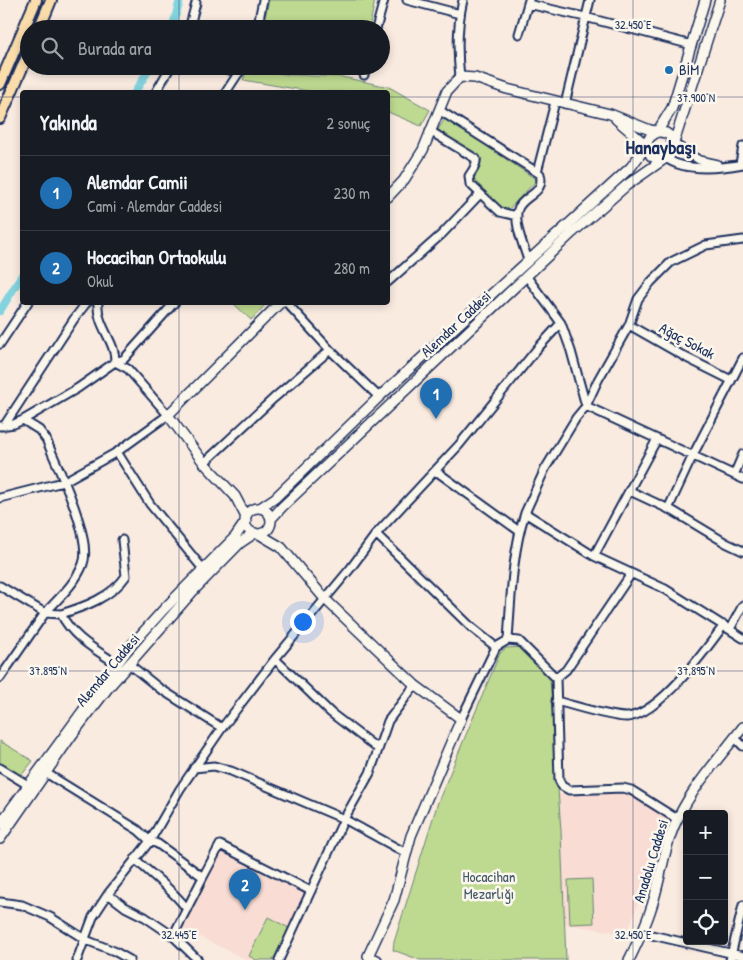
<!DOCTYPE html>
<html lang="tr">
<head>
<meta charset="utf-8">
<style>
  body { margin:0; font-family:"Patrick Hand",sans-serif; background:#20242c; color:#f1f3f6 }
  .controls { position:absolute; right:15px; bottom:15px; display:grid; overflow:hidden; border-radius:5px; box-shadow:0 2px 8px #0003 }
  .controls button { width:45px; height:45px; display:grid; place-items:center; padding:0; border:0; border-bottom:1px solid #363941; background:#171b24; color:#f1f3f6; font:25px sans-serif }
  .you { position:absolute; left:302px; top:621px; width:18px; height:18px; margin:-12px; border:4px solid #fff; border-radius:50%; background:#1a73e8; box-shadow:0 0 0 8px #1a73e833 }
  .badge { display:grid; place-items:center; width:32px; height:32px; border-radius:50%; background:#1f6fb2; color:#fff; font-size:16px; font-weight:700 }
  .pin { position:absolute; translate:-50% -41px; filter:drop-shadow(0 1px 2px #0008) }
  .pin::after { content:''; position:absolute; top:26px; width:18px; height:15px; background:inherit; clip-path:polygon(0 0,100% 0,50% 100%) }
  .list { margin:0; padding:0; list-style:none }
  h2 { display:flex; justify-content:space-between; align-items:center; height:65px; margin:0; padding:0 20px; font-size:21px }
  h2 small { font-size:16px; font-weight:400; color:#9ea1a6 }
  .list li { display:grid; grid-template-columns:32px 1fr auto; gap:15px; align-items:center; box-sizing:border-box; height:75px; padding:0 20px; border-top:1px solid #363941 }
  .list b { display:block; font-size:19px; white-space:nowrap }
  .list p { margin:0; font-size:16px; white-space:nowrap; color:#9ea1a6 }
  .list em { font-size:16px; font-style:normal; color:#9ea1a6 }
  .icon { flex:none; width:28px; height:28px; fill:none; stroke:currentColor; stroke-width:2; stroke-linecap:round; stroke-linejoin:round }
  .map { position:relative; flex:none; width:743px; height:960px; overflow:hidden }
  .search { position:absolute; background:#171b24; box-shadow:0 2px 8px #0003; left:20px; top:20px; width:370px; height:55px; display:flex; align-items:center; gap:12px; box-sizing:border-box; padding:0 18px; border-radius:28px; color:#9ea1a6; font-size:19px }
  .panel { position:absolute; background:#171b24; box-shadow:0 2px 8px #0003; left:20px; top:90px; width:370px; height:215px; border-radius:5px }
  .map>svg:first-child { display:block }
</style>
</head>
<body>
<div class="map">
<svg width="743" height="960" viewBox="0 0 743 960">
  <rect width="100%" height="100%" fill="#faebe1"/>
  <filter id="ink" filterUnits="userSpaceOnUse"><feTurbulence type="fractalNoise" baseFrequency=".02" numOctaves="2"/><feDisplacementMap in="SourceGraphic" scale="10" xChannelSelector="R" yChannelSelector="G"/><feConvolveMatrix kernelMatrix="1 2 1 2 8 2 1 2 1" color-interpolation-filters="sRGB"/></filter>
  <g filter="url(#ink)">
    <path fill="#f9ddd4" d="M625,792L670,818L627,934L564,924L558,794Z
      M221,850L309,892L275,960H247L181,928Z"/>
    <path fill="#bed990" stroke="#6c8477" d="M269,0H375L369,29H262Z
      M248,68L290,75L342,77L389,87L430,110L421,126L388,112V92H314L243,80Z
      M445,118L537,180L509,209H503L475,183L474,176L482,159L438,130Z
      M233,303H267L251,320Z
      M521,647L550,677L561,831L566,960H420L393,950L394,942L438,802L500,653L506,648Z
      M0,741L33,761L20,777L0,764Z
      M592,879L594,923L570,924L568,880Z
      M268,917L289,928L273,960H256L249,956Z"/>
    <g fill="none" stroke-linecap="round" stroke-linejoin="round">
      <path stroke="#83d3de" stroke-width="8" d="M172,29L180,0
        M135,92L151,66
        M0,311L22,275"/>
      <defs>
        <path id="street" d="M407,0L460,14
          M528,4L585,17L692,45
          M189,29L196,3
          M257,29L263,0
          M376,29L384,0
          M519,34L529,0
          M218,66L239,73
          M314,66L340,69
          M364,75L366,66
          M460,77C457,51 457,26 463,0
          M156,92L171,66
          M226,92L243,66
          M565,104L590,0
          M439,110L540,174C546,194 523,195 518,209C513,222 524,247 528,260
          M430,131L476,159C477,166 472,171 469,176L470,184L500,212L517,216
          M673,143L699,160L717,164
          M666,158C684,172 721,168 743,164
          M740,164L743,146
          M537,172L555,102
          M743,240L706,245L671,262L651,282L638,299L629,325L598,380L586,406L576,418L545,469L525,513L594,556L665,589L743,638
          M388,282L442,234L480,194
          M286,302L330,350L379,397
          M561,323L571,351L586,406L743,479
          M629,325L687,358L731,380
          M0,344L28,302
          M0,426L14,424L23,420L78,388L115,362C116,341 96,326 98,302
          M4,426L74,319L87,302
          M117,452L150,504L203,569
          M204,463L274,398L330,350
          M436,471L519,531
          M734,475L743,454
          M630,491L673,511L726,543L743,551
          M0,498L63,482L117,452L168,415L128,369L115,362L124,359L175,302
          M668,509L693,455L743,358
          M376,534L472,628L496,647
          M594,556L657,439
          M0,586L45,613C58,599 76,583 83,564C93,538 57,466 46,439L39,430L23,420
          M61,614C84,607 112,597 126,576L122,540
          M730,629L743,605
          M508,640C511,598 512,553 525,513
          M275,659L331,713L378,749
          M129,664L159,688L222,728
          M0,678L45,613L61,614C73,638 95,649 117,664
          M556,678L566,670L631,574
          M556,701C573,705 612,718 628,717C660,713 705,651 724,625
          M461,719L496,647L508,640L519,641L556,678L559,780L562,786L569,790L623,788L631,790L677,819
          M735,738L743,746
          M0,768L28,785
          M194,768L214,766L231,771L344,819L406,853
          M46,773L138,830L150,841L158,844L203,877L173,936L198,960
          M135,859C153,876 173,890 187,909
          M203,877L220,845L311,891
          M108,894L125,907L145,917L173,936
          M0,902L22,905L50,917L86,940L114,951L130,960
          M643,933L743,956
          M77,960L93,917L108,894L150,841L180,789L222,728L275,659L350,569L376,534L459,445L537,349L561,323L527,277
          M279,960L344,819L370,773L388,721L415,685
          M730,960L743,905"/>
        <path id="secondary" d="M616,119L646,145L651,156L658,159L665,158
          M388,197L404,180L423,150L447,91L460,77L475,78L507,89L610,114L650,130L666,133L669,135L673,143
          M260,508L275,498L379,397L631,167L642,152L650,137L657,132L672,108L705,0
          M245 521a13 13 0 1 1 26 0a13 13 0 1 1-26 0Z
          M246,517L235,496L204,463L168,415L281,302
          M271,519L282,507L572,233L627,185L670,155L720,0
          M259,534L281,547L325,599L415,685L461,719L411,836L394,900L368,956L377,960
          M0,824L128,649L164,609L235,537L246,521
          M0,839L72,735L108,688L194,590L240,543L255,533
          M629,960C639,940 648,921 654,899C662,872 665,843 678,818C694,785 721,756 743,727"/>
        <path id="primary" d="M39,29L51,0
          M0,84L36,0
          M0,118L29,52"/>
      </defs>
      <use href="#street" stroke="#1b2f5e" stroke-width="11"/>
      <use href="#secondary" stroke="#1b2f5e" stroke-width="12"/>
      <use href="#primary" stroke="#1b2f5e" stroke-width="14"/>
      <use href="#street" stroke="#fbf7ec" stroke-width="7"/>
      <use href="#secondary" stroke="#fbf7ec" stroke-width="9"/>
      <use href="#primary" stroke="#faddab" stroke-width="10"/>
    </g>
  </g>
  <path fill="none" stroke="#1b2f5e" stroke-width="1" stroke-opacity="0.45" d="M179,0V29M633,0V960M179,66V92M0,97H22M388,97H743M179,302V960M0,671H743"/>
  <circle fill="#1f6fb2" stroke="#fbf7ec" stroke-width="2" cx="669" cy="70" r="5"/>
  <g text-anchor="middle" stroke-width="5" stroke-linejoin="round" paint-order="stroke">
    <g font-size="15" fill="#1b2f5e" stroke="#fbf7ec" text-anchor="start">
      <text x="679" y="75">BİM</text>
    </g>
    <g font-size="15" fill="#1b2f5e" stroke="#fbf7ec">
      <text transform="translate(456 324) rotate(-43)" y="5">Alemdar Caddesi</text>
      <text transform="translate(687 341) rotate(28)" y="5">Ağaç Sokak</text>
      <text transform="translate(108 670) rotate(-50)" y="5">Alemdar Caddesi</text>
      <text transform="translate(651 861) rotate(-73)" y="5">Anadolu Caddesi</text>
    </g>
    <g font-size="15" fill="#445a6a" stroke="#fbf7ec">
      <text x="489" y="882">Hocacihan<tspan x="489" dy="17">Mezarlığı</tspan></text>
    </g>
    <g font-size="20" font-weight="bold" fill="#1b2f5e" stroke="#fbf7ec">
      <text x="661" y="154">Hanaybaşı</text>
    </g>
  </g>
  <g font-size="12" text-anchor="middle" fill="#1b2f5e" stroke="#fbf7ec" stroke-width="5" stroke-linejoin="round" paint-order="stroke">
    <text x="633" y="29">32.450°E</text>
    <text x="696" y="102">37.900°N</text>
    <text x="48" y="675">37.895°N</text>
    <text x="696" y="675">37.895°N</text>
    <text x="179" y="939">32.445°E</text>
    <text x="633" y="939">32.450°E</text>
  </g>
</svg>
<div class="controls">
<button>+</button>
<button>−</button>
<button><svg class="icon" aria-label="locate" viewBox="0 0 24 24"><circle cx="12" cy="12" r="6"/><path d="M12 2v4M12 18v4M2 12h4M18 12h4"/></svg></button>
</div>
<div class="you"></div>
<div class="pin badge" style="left:436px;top:419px">1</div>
<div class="pin badge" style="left:245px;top:910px">2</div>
<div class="search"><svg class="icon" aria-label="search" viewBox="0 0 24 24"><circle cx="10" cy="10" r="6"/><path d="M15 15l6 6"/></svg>Burada ara</div>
<section class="panel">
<h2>Yakında<small>2 sonuç</small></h2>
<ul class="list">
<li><span class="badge">1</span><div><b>Alemdar Camii</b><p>Cami · Alemdar Caddesi</p></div><em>230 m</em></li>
<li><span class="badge">2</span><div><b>Hocacihan Ortaokulu</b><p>Okul</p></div><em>280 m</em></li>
</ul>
</section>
</div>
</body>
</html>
